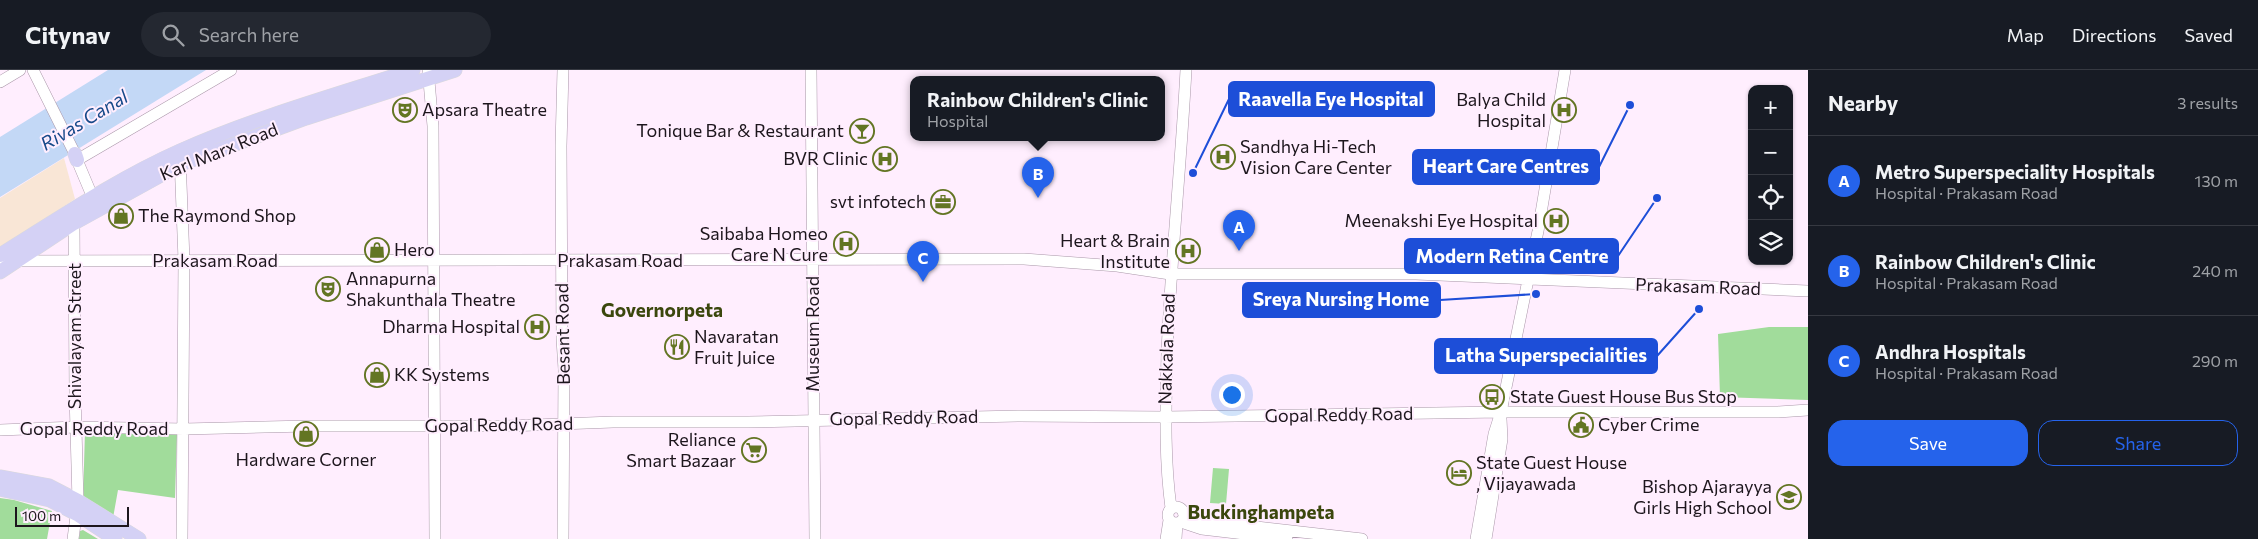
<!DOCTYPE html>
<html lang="en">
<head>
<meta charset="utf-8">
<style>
  body { margin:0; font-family:Commissioner,sans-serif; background:#242831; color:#f1f3f6 }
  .controls { position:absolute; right:15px; top:15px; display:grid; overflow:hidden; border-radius:10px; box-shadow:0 1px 4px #0004 }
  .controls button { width:45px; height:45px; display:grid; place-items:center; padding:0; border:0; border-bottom:1px solid #363941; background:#171b24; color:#f1f3f6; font:25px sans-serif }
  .scale { position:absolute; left:15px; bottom:12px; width:114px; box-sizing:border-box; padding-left:5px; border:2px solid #1d161d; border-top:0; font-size:14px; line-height:18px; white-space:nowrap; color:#1d161d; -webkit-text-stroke:4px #ffeefe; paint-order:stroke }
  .you { position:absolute; left:1231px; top:324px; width:18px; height:18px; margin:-12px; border:4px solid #fff; border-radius:50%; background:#1a73e8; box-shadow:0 0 0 8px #1a73e833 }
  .badge { display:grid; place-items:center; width:32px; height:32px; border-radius:50%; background:#2563eb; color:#fff; font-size:16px; font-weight:700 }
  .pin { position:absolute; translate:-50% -41px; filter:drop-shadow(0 1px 2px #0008) }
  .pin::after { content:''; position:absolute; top:26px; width:18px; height:15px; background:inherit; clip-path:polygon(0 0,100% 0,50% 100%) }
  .popup { position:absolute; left:910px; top:6px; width:255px; height:65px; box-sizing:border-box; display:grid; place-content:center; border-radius:10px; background:#171b24; filter:drop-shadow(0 1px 4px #0005); font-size:16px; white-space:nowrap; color:#9ea1a6 }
  .popup b { font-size:19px; color:#f1f3f6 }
  .popup::after { content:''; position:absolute; left:50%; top:100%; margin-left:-10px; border:10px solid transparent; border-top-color:#171b24 }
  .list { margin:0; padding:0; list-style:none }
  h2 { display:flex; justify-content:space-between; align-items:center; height:65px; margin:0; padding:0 20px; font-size:21px }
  h2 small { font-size:16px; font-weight:400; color:#9ea1a6 }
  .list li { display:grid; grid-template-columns:32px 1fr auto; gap:15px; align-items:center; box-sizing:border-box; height:90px; padding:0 20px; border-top:1px solid #363941 }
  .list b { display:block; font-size:19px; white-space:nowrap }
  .list p { margin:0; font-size:16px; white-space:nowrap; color:#9ea1a6 }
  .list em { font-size:16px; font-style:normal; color:#9ea1a6 }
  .actions { display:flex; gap:10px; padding:15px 20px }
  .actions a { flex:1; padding:11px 0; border:1px solid #2563eb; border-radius:15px; text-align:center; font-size:18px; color:#2563eb }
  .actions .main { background:#2563eb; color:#fff }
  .icon { flex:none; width:28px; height:28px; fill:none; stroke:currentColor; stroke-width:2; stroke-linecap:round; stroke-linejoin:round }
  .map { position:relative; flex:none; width:1808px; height:469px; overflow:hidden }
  header { display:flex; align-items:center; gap:30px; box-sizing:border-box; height:70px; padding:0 25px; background:#171b24; border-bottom:1px solid #363941 }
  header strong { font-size:24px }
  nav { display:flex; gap:28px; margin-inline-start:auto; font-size:18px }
  .search { width:350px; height:45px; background:#242831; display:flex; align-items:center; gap:12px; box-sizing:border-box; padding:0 18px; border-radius:28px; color:#9ea1a6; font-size:19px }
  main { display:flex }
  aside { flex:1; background:#171b24 }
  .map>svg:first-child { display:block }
</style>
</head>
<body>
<header>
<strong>Citynav</strong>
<div class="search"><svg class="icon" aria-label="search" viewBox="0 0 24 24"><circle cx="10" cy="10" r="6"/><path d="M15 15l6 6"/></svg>Search here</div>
<nav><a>Map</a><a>Directions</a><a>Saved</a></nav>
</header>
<main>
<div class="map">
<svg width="1808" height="469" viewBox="0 0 1808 469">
  <rect width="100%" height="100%" fill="#ffeefe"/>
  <path fill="#f9e6d6" d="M64,88L75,129L0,178V128Z"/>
  <path fill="#a1dc9b" d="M1769,257H1808V330L1720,327L1718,264Z
    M85,361L177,363L175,428L118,420L113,448L83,429Z
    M1213,398L1229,399L1226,434L1210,433Z
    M0,428L14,430L52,441L47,469H0Z
    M83,460L98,469H79L80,461Z"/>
  <path fill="#c3d8f6" d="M108,0H206L0,127V67Z"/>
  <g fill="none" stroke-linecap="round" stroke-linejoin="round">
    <defs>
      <path id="minor" d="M33,0L75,84
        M428,0L433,56L435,469
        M811,0L815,469
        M0,12L20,0
        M180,88L184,190L182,469
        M93,128L77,90L231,0
        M0,191L1024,189L1117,196L1170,204H1416L1808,221
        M0,360L76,357L184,359L308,356H506L613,352H748L1019,346L1165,347L1501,342H1778L1808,340
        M1168 445a8 8 0 1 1 16 0a8 8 0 1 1-16 0Z
        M1171,438C1164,386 1166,336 1167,283C1171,189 1181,95 1186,0
        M1183,442L1205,451L1362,469
        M1181,452L1202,459L1287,469
        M73,469L78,431L75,324L74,153
        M563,469L564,299L562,269L561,76L563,0
        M1166,469L1169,450
        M1176,469L1177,453
        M1476,469L1494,364L1501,342L1538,161L1565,0
        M1486,469L1502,369L1501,349"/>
      <path id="major" d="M75,84L77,90
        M0,185C58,149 117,109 180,81C254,48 336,25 413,0
        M0,202L74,153L181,94L306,48L455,0
        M0,407L49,416L78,431L139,469
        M0,419L50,430L77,444L115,469"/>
    </defs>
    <use href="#minor" stroke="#aa97a9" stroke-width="12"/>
    <use href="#major" stroke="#dbdadb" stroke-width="15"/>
    <use href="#minor" stroke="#fff" stroke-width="11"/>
    <use href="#major" stroke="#d4d1f5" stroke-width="14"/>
  </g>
  <defs>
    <symbol id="theatre-ring" viewBox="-11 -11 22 22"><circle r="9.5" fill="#ffeefe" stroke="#637523" stroke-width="1.5"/><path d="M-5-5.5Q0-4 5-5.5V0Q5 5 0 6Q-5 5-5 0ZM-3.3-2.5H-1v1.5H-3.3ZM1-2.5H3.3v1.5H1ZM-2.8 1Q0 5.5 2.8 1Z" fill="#637523"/></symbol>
    <symbol id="hospital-ring" viewBox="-11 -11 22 22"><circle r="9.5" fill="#ffeefe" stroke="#637523" stroke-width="1.5"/><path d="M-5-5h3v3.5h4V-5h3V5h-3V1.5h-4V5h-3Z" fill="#637523"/></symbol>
    <symbol id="bar-ring" viewBox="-11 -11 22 22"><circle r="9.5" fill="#ffeefe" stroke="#637523" stroke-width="1.5"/><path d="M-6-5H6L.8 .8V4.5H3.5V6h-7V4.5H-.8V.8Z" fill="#637523"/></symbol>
    <symbol id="office-ring" viewBox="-11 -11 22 22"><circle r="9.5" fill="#ffeefe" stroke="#637523" stroke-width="1.5"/><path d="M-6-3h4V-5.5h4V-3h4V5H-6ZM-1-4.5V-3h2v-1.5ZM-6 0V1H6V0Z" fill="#637523"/></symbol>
    <symbol id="shop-ring" viewBox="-11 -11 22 22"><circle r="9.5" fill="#ffeefe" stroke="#637523" stroke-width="1.5"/><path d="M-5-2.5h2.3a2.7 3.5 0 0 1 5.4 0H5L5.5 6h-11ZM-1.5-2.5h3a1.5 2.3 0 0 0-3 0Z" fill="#637523"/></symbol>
    <symbol id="restaurant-ring" viewBox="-11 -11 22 22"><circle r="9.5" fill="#ffeefe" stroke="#637523" stroke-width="1.5"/><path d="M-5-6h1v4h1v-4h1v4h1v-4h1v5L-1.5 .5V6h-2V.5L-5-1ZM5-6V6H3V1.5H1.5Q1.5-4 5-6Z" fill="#637523"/></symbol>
    <symbol id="bus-ring" viewBox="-11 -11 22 22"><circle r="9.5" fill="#ffeefe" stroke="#637523" stroke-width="1.5"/><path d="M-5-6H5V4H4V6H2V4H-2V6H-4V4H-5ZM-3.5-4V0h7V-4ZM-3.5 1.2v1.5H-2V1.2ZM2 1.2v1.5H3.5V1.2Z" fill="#637523"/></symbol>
    <symbol id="civic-ring" viewBox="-11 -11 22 22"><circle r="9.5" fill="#ffeefe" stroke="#637523" stroke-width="1.5"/><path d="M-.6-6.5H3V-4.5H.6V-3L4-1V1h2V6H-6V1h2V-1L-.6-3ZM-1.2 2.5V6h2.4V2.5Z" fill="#637523"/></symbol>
    <symbol id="supermarket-ring" viewBox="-11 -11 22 22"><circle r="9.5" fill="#ffeefe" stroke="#637523" stroke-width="1.5"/><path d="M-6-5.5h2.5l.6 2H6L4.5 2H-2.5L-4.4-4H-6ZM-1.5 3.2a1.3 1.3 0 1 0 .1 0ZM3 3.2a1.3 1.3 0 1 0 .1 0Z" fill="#637523"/></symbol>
    <symbol id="hotel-ring" viewBox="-11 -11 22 22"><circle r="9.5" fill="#ffeefe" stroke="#637523" stroke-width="1.5"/><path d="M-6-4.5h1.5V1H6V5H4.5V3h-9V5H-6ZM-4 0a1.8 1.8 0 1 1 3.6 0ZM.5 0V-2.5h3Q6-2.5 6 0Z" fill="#637523"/></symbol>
    <symbol id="school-ring" viewBox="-11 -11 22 22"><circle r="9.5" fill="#ffeefe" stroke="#637523" stroke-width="1.5"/><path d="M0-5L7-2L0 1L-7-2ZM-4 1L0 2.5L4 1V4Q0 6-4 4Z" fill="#637523"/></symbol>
  </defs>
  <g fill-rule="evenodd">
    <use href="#theatre-ring" x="391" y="26" width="28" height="28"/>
    <use href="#hospital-ring" x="1550" y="26" width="28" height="28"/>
    <use href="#bar-ring" x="848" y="47" width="28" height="28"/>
    <use href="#hospital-ring" x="1209" y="73" width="28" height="28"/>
    <use href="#hospital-ring" x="871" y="75" width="28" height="28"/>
    <use href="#office-ring" x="929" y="118" width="28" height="28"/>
    <use href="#shop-ring" x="107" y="132" width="28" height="28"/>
    <use href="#hospital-ring" x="1542" y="137" width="28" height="28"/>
    <use href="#hospital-ring" x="832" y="160" width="28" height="28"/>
    <use href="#shop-ring" x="363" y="166" width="28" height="28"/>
    <use href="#hospital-ring" x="1174" y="167" width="28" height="28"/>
    <use href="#theatre-ring" x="314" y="205" width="28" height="28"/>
    <use href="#hospital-ring" x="523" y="243" width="28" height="28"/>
    <use href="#restaurant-ring" x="663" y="263" width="28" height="28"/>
    <use href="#shop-ring" x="363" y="291" width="28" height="28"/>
    <use href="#bus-ring" x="1478" y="313" width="28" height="28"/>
    <use href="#civic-ring" x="1567" y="341" width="28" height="28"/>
    <use href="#shop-ring" x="292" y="350" width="28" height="28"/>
    <use href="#supermarket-ring" x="740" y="366" width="28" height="28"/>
    <use href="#hotel-ring" x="1445" y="389" width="28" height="28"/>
    <use href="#school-ring" x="1775" y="413" width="28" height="28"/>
  </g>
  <g text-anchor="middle" stroke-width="4" stroke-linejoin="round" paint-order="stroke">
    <g font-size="18" fill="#1d161d" stroke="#ffeefe" text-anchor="end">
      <text x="1546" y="36">Balya Child<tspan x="1546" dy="21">Hospital</tspan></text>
      <text x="422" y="46" text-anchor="start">Apsara Theatre</text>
      <text x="844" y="67">Tonique Bar &amp; Restaurant</text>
      <text x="1240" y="83" text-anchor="start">Sandhya Hi-Tech<tspan x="1240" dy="21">Vision Care Center</tspan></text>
      <text x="868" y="95">BVR Clinic</text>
      <text x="926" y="138">svt infotech</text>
      <text x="138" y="152" text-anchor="start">The Raymond Shop</text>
      <text x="1538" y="157">Meenakshi Eye Hospital</text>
      <text x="828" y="170">Saibaba Homeo<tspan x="828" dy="21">Care N Cure</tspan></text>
      <text x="1170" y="177">Heart &amp; Brain<tspan x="1170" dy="21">Institute</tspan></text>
      <text x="394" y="186" text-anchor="start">Hero</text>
      <text x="346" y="215" text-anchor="start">Annapurna<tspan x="346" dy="21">Shakunthala Theatre</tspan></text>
      <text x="520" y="263">Dharma Hospital</text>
      <text x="694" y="273" text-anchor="start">Navaratan<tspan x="694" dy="21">Fruit Juice</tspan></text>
      <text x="394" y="311" text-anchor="start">KK Systems</text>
      <text x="1510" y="333" text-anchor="start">State Guest House Bus Stop</text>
      <text x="1598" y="361" text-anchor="start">Cyber Crime</text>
      <text x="736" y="376">Reliance<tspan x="736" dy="21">Smart Bazaar</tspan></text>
      <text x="306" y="396" text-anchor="middle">Hardware Corner</text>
      <text x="1476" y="399" text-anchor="start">State Guest House<tspan x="1476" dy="21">, Vijayawada</tspan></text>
      <text x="1772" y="423">Bishop Ajarayya<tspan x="1772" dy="21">Girls High School</tspan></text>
    </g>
    <g font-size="18" fill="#1d161d" stroke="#ffeefe">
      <text transform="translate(219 82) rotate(-22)" y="6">Karl Marx Road</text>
      <text x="215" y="197">Prakasam Road</text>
      <text x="620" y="197">Prakasam Road</text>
      <text transform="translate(1698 217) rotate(2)" y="6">Prakasam Road</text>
      <text transform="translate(563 264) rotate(-91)" y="6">Besant Road</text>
      <text transform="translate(813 264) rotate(-90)" y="6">Museum Road</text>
      <text transform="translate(75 266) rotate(-90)" y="6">Shivalayam Street</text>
      <text transform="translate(1167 279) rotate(-88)" y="6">Nakkala Road</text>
      <text transform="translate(1339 345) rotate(-1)" y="6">Gopal Reddy Road</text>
      <text transform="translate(904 348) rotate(-1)" y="6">Gopal Reddy Road</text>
      <text transform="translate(499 355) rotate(-1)" y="6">Gopal Reddy Road</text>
      <text x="94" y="365">Gopal Reddy Road</text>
    </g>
    <g font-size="19" font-style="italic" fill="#164989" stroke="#ffeefe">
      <text transform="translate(84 50) rotate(-31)" y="7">Rivas Canal</text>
    </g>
    <g font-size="19" font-weight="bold" fill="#3b470d" stroke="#ffeefe">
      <text x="662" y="247">Governorpeta</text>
      <text x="1261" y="449">Buckinghampeta</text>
    </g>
  </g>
  <path fill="none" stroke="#1d4ed8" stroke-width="2" d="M1193 103L1229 29M1630 35L1599 97M1657 128L1618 186M1536 224L1440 230M1699 239L1657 286"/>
  <g fill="#1d4ed8" stroke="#ffeefe" stroke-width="2">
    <circle cx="1193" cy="103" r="5"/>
    <circle cx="1630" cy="35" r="5"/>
    <circle cx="1657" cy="128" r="5"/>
    <circle cx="1536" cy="224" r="5"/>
    <circle cx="1699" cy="239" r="5"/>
  </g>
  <g fill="#1d4ed8" stroke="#1d4ed8" stroke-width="2">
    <rect x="1229" y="12" width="205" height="34" rx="5"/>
    <rect x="1413" y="80" width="186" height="34" rx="5"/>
    <rect x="1405" y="169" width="213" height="34" rx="5"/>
    <rect x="1243" y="213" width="197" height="34" rx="5"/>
    <rect x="1435" y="269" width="222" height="34" rx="5"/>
  </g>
  <g font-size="19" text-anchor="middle" font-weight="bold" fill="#fff">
    <text x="1331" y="36">Raavella Eye Hospital</text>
    <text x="1506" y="103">Heart Care Centres</text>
    <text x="1512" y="193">Modern Retina Centre</text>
    <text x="1341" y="236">Sreya Nursing Home</text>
    <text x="1546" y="292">Latha Superspecialities</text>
  </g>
</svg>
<div class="controls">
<button>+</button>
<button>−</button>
<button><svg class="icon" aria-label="locate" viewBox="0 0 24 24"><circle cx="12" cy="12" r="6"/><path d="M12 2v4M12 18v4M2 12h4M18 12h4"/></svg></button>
<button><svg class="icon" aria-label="layers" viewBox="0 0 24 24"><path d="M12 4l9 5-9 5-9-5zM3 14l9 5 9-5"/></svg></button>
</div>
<div class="scale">100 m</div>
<div class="you"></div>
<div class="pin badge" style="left:1239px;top:181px">A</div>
<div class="pin badge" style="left:1038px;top:128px">B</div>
<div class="popup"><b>Rainbow Children's Clinic</b>Hospital</div>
<div class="pin badge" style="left:923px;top:212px">C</div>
</div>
<aside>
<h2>Nearby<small>3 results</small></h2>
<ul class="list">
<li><span class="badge">A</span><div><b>Metro Superspeciality Hospitals</b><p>Hospital · Prakasam Road</p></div><em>130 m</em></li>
<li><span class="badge">B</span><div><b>Rainbow Children's Clinic</b><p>Hospital · Prakasam Road</p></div><em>240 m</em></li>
<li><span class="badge">C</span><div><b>Andhra Hospitals</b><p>Hospital · Prakasam Road</p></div><em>290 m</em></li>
</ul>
<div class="actions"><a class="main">Save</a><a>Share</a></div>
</aside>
</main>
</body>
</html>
